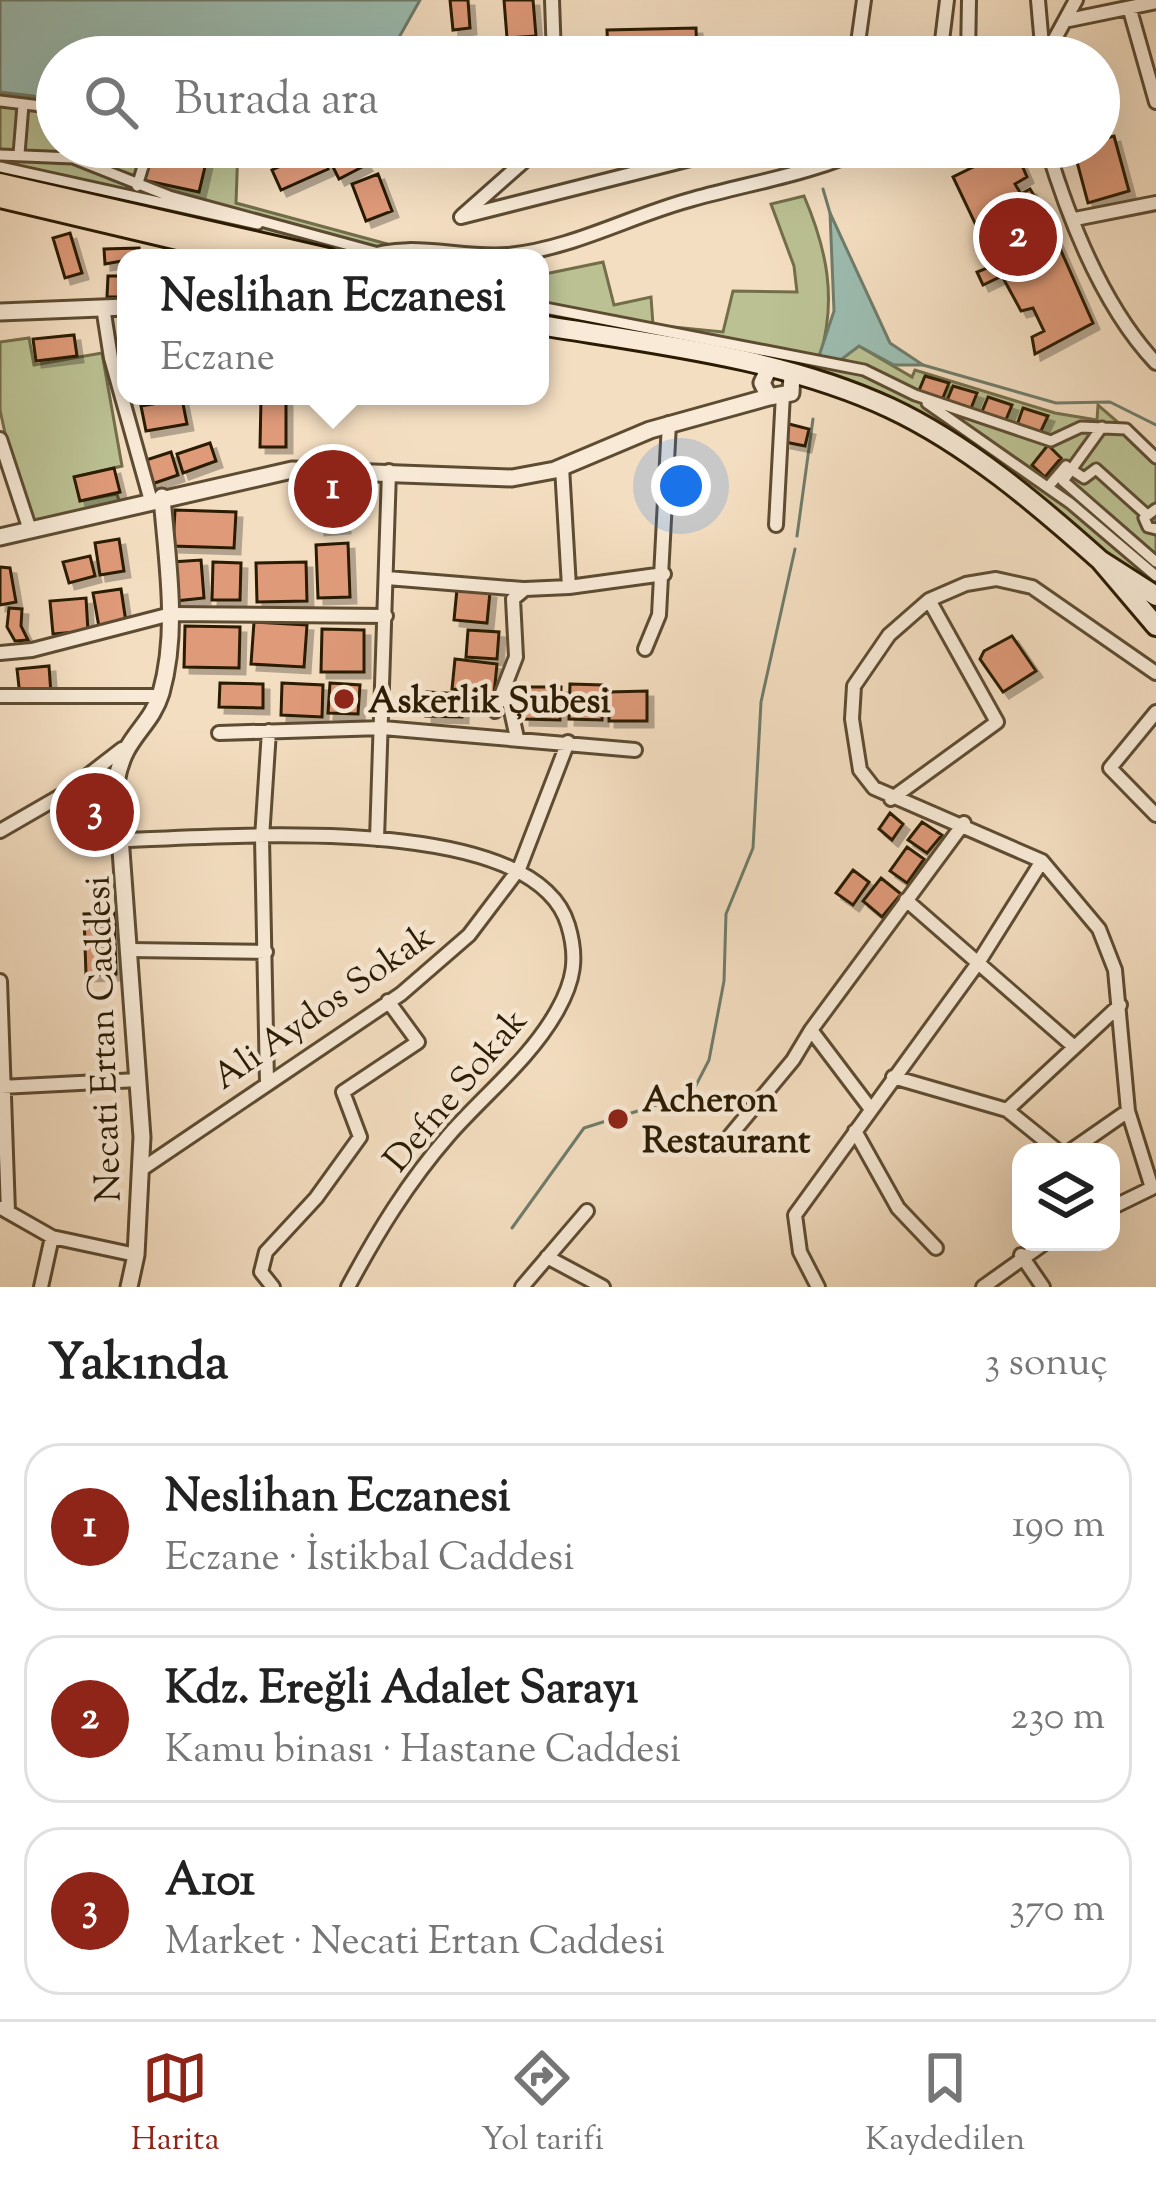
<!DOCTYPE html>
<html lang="tr">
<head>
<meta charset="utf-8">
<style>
  body { margin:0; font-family:"Sorts Mill Goudy",serif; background:#f6f6f6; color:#222 }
  .controls { position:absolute; right:36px; bottom:36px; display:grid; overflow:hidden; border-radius:24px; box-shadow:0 12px 48px #0002 }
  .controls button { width:108px; height:108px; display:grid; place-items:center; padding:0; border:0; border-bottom:3px solid #e0e0e0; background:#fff; color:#222; font:60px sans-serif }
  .you { position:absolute; left:681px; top:486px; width:42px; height:42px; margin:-30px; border:9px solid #fff; border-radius:50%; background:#1a73e8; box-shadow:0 0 0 18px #1a73e833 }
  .badge { display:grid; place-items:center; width:78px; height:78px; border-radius:50%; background:#8f2418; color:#fff; font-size:39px; font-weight:700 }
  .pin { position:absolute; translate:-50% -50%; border:6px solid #fff; box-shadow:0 3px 12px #0006 }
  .popup { position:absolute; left:117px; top:249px; width:432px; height:156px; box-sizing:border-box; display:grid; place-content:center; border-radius:24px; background:#fff; filter:drop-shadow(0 3px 9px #0005); font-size:39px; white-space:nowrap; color:#767676 }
  .popup b { font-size:45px; color:#222 }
  .popup::after { content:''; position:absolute; left:50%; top:100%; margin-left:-24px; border:24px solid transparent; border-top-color:#fff }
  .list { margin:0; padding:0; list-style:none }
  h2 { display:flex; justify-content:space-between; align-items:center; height:156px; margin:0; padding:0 48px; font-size:51px }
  h2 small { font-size:39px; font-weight:400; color:#767676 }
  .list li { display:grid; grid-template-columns:78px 1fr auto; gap:36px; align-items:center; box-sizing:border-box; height:168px; margin:0 24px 24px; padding:0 24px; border:3px solid #e0e0e0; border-radius:36px }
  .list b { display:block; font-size:45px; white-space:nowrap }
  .list p { margin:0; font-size:39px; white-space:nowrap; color:#767676 }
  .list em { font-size:39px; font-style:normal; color:#767676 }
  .icon { flex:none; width:66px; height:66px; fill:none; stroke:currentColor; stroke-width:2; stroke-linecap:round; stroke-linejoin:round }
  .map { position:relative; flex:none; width:1156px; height:1287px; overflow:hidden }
  .search { position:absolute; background:#fff; box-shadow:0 12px 48px #0002; left:36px; right:36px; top:36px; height:132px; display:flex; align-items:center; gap:30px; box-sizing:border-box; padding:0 42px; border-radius:66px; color:#767676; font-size:45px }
  .sheet { height:732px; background:#fff }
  nav { display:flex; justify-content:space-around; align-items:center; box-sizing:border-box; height:168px; border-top:3px solid #e0e0e0; background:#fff; font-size:33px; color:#767676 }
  nav a { display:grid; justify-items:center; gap:6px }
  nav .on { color:#8f2418 }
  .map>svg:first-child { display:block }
</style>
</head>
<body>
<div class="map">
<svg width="1156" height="1287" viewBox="0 0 1156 1287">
  <defs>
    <filter id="shadow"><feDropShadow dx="6" dy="6" stdDeviation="0" flood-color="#0004"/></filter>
  </defs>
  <rect width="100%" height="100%" fill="#f4dec1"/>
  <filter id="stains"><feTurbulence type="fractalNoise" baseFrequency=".00167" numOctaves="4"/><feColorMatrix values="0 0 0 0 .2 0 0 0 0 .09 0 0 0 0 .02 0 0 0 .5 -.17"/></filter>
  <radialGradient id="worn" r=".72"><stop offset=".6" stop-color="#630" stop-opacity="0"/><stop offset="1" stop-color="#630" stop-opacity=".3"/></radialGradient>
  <path fill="#bbc193" stroke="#736e4a" stroke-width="3" d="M0,92L57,99V147H238L236,203L402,248L361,258H315L0,185Z
    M804,196C827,250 837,299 820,356L859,346L912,377L915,370L1055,413L1097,420L1098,405L1156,455V582L1151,589L1035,495L840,379L765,356L540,325V275L603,262L614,305L651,297L653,325L723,332L733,291L797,292L794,266L771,204Z
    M29,338L34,365L102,353L122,466L75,477L80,501L117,494L120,504L25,525L0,410V342Z"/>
  <path fill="#9cbcb0" stroke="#6f7c6a" stroke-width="3" d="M0,0H420L388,57H57V99L0,92Z
    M830,213L890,343L923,365H894L859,346L838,362L819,356L834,311Z"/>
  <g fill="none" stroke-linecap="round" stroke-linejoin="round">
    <path stroke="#6f7c6a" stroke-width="3" d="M823,189L830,213
      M923,365L1056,403L1110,402L1156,425
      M797,536L813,419
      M692,1093L709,1060L724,981L726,914L753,848L761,702L795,549
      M512,1228L584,1128L685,1096"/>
  </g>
  <path fill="#df9a79" stroke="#2b1b02" stroke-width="3" filter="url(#shadow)" d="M450,0H468L470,28L453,30Z
    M504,0H533L536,36L507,38Z
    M696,28L697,57H608L607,30Z
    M1114,136L1129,191L1088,203L1073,147H1099V140Z
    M151,147L209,150L199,192L143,180Z
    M347,147H356L366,165L339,179L328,157Z
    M1014,147L1027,177L1015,184L1021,194L1030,189L1043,210L1093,323L1035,354L1032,337L1044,331L1033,308L1021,311L1002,276L983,285L977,272L995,265L953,177Z
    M319,149L328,169L281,190L272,170Z
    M378,174L392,211L366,221L352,184Z
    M70,233L82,273L65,278L53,238Z
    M139,248V258L105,264L104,249Z
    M108,276H126V297H107Z
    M74,335L77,356L36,361L33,339Z
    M925,376L949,383L942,400L918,393Z
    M953,386L977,393L970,411L946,403Z
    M988,397L1012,405L1005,422L981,414Z
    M182,399L187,424L146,431L141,406Z
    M261,399H286V447H260Z
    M1023,408L1048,416L1040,433L1017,425Z
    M789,424L809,429L805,446L785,442Z
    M210,443L216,461L183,473L177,454Z
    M1048,445L1061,458L1045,477L1032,465Z
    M171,452L178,475L149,485L143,461Z
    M114,468L120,492L80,501L74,477Z
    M340,489L344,527L319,529L315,492Z
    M175,510L236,512L234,548L173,546Z
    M119,539L124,571L100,575L95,543Z
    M348,543L350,597L318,598L316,545Z
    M90,556L95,576L69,583L63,562Z
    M201,560L204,598L175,601L172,562Z
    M213,562L241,563L240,600H212Z
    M306,562L307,601L257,602L256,563Z
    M0,567L10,568L16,602L0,605Z
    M121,589L126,622L99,627L93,593Z
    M457,589L490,592L487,623L454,620Z
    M86,598L88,631L53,634L50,601Z
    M9,608L22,609L21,626L28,640L15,641L7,627Z
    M254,622L307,625L304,667L251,664Z
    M185,626L240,627L239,668L184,667Z
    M322,629L364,630V672H321Z
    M468,630L499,632L497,659L466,657Z
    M1012,636L1036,671L1003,692L980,659L984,651Z
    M455,659L497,664L494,694L452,689Z
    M49,666L51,694L20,696L17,669Z
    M220,683L263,684V708L219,707Z
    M282,683L323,685L322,717L281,715Z
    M330,683L360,685L358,714L328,713Z
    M570,684L603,685L602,720L569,719Z
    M525,687H561L560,720L524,719Z
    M647,691V721H609V692Z
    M427,692L463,694L462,717L426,716Z
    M890,813L903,824L892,840L879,829Z
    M922,822L942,835L927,853L908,840Z
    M907,847L924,859L907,883L890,871Z
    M853,870L869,882L853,905L836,893Z
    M881,878L901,894L882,917L863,901Z
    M114,913L116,974L86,975L84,914Z"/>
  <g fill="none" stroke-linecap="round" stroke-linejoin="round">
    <defs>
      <path id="pedestrian" d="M0,101L57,108
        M19,154L23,105
        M0,155L73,158L169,196L397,258
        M0,167L258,224
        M137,186L149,147
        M540,307L864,370L915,395L1051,441L1081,427L1126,429L1156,458
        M927,403L1070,503L1156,576
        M1102,427L1063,481L1156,562
        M1048,487L1066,466L1084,478L1096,469L1146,514
        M1156,509L1144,518L1148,527L1156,529"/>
      <path id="minor" d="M552,0L554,57
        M1038,0L1043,57
        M1130,10L1156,102
        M1069,20L1156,2
        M856,57L864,0
        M940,57L947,0
        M968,57L969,0
        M1045,57L1076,0
        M1047,147C1069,220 1103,307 1156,363
        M462,216L540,147
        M461,217L738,147
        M1075,219L1156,203
        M363,258C413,240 457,259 508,255C572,249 632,215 693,199C754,182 811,174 869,147
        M103,307L111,358L151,501
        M0,439L30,530
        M562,467L569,587L664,574
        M776,525L783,394
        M387,578L523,589
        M645,649L659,615L669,423
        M0,653L32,650L171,614L386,616
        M506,688L517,738
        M0,696H161
        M495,711L516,657L513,599L525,589L569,587
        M1156,712L1110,768L1156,815
        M219,733L383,728L635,750
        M891,799L997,722L929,600
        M0,831L64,794L122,749
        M377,839L389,471
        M123,840C221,838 533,809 568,925C578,958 574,981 557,1011C530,1059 484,1095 449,1135C408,1182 377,1233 348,1287
        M906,900L1072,1045
        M129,950L266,952
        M0,981L8,1212
        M893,1077L1007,1110L1059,1152
        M267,1082L262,838L269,731
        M1,1087L138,1080
        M870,1108L811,1030L964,823
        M1007,1110L1120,1005
        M855,1131L898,1208L936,1248
        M724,1143L793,1060L811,1030
        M1069,1152L1128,1111
        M142,1169L401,994L469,935L519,869L568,742
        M1,1208L52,1237L136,1255
        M1111,1208L1152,1188L1128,1111L1115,970L1099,929L1042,861L874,788L860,770L852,719L854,686L889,635L929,600L966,584L996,579L1032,587L1156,673
        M1021,1255L1043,1287
        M547,1257L603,1287
        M41,1287L52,1237
        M273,1287L261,1272L266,1252L316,1198L360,1137L343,1092L418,1042L388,1001
        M522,1287L587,1211
        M818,1287L800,1252L795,1215L978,963L1042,861
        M983,1287L1046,1242"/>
      <path id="tertiary" d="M0,312L126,307
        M768,370L762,383L769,397L791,393L792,374
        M0,537L292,470L512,478L555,470L650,430L769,397
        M129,1287L136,1255L142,1137L116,782C124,735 150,729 161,693C179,630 167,561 162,497"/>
      <path id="secondary" d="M540,325C656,344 782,358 890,408C967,444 1037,504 1100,560
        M1156,596L1100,560L1156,626"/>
      <path id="primary" d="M0,183L328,258
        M0,198L254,258"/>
    </defs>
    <use href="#pedestrian" stroke="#5d4c32" stroke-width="15"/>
    <use href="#minor" stroke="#5d4c32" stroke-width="18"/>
    <use href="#tertiary" stroke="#5d4c32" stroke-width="21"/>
    <use href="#secondary" stroke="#2b1b02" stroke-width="24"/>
    <use href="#primary" stroke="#2b1b02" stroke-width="24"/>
    <use href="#pedestrian" stroke="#f8ead7" stroke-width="9"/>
    <use href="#minor" stroke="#f8ead7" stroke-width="12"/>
    <use href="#tertiary" stroke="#f8ead7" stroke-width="15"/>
    <use href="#secondary" stroke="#f8ead7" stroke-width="18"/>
    <use href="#primary" stroke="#f4dec1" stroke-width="18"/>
  </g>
  <g fill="#8f2418" stroke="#f8ead7" stroke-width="4.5">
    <circle cx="344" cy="699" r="12"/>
    <circle cx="618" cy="1119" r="12"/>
  </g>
  <g text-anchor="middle" stroke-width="9" stroke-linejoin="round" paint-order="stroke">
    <g font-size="36" font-weight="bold" fill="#2b1b02" stroke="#f8ead7" text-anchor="start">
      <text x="368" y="712">Askerlik Şubesi</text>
      <text x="642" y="1111">Acheron<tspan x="642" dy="41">Restaurant</tspan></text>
    </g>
    <g font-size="36" fill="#2b1b02" stroke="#f8ead7">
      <text transform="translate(322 1005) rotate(-35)" y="13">Ali Aydos Sokak</text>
      <text transform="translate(101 1039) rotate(-92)" y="13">Necati Ertan Caddesi</text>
      <text transform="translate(454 1089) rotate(-50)" y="13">Defne Sokak</text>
    </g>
  </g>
  <rect width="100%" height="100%" filter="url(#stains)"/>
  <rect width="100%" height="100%" fill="url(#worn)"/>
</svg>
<div class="controls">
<button><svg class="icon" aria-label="layers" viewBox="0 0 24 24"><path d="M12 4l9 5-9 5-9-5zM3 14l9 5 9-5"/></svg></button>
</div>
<div class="you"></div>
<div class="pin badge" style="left:333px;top:489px">1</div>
<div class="popup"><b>Neslihan Eczanesi</b>Eczane</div>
<div class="pin badge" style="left:1018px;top:237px">2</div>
<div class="pin badge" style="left:95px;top:812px">3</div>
<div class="search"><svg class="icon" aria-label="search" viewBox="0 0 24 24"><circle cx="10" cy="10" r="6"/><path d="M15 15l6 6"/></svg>Burada ara</div>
</div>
<section class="sheet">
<h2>Yakında<small>3 sonuç</small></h2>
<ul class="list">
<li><span class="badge">1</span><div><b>Neslihan Eczanesi</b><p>Eczane · İstikbal Caddesi</p></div><em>190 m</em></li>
<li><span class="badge">2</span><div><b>Kdz. Ereğli Adalet Sarayı</b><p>Kamu binası · Hastane Caddesi</p></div><em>230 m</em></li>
<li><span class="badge">3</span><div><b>A101</b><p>Market · Necati Ertan Caddesi</p></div><em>370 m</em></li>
</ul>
</section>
<nav>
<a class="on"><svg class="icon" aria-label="map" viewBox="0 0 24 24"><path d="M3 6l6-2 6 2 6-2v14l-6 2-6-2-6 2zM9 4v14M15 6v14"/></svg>Harita</a>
<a><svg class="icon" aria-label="directions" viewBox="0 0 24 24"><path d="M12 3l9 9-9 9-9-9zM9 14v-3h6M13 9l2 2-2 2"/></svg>Yol tarifi</a>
<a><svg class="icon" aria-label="saved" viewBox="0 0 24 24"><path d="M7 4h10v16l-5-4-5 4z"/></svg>Kaydedilen</a>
</nav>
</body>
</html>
